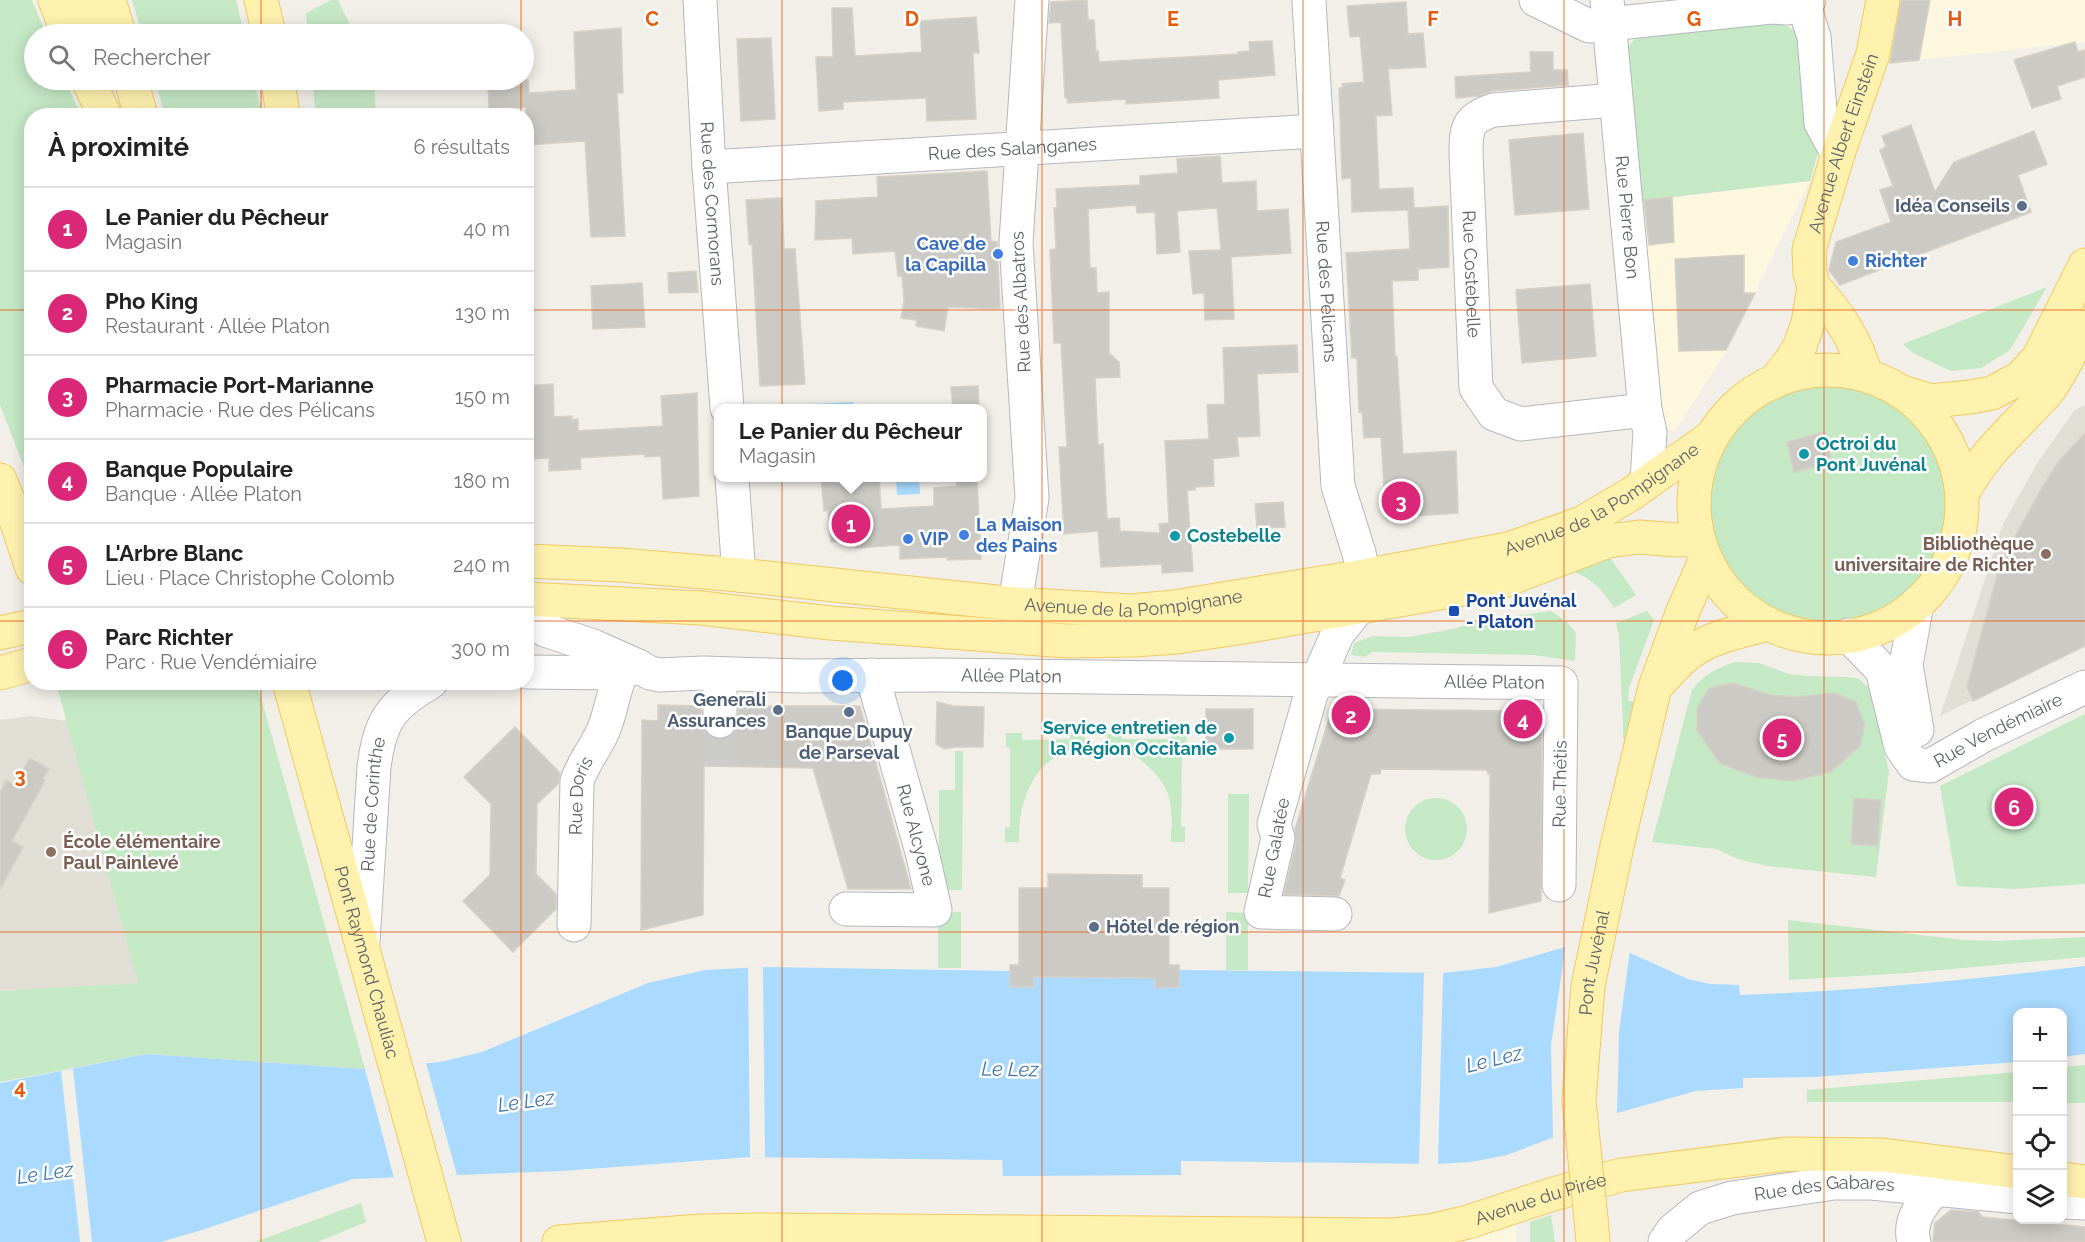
<!DOCTYPE html>
<html lang="fr">
<head>
<meta charset="utf-8">
<style>
  body { margin:0; font-family:Raleway,sans-serif; background:#f2f2f2; color:#222 }
  .controls { position:absolute; right:18px; bottom:18px; display:grid; overflow:hidden; border-radius:12px; box-shadow:0 3px 15px #0003 }
  .controls button { width:54px; height:54px; display:grid; place-items:center; padding:0; border:0; border-bottom:2px solid #e0e0e0; background:#fff; color:#222; font:30px sans-serif }
  .you { position:absolute; left:843px; top:681px; width:21px; height:21px; margin:-15px; border:4px solid #fff; border-radius:50%; background:#1a73e8; box-shadow:0 0 0 9px #1a73e833 }
  .badge { display:grid; place-items:center; width:39px; height:39px; border-radius:50%; background:#db2777; color:#fff; font-size:20px; font-weight:700 }
  .pin { position:absolute; translate:-50% -50%; border:3px solid #fff; box-shadow:0 2px 6px #0006 }
  .popup { position:absolute; left:714px; top:404px; width:273px; height:78px; box-sizing:border-box; display:grid; place-content:center; border-radius:12px; background:#fff; filter:drop-shadow(0 2px 4px #0005); font-size:20px; white-space:nowrap; color:#767676 }
  .popup b { font-size:22px; color:#222 }
  .popup::after { content:''; position:absolute; left:50%; top:100%; margin-left:-12px; border:12px solid transparent; border-top-color:#fff }
  .list { margin:0; padding:0; list-style:none }
  h2 { display:flex; justify-content:space-between; align-items:center; height:78px; margin:0; padding:0 24px; font-size:26px }
  h2 small { font-size:20px; font-weight:400; color:#767676 }
  .list li { display:grid; grid-template-columns:39px 1fr auto; gap:18px; align-items:center; box-sizing:border-box; height:84px; padding:0 24px; border-top:2px solid #e0e0e0 }
  .list b { display:block; font-size:22px; white-space:nowrap }
  .list p { margin:0; font-size:20px; white-space:nowrap; color:#767676 }
  .list em { font-size:20px; font-style:normal; color:#767676 }
  .icon { flex:none; width:33px; height:33px; fill:none; stroke:currentColor; stroke-width:2; stroke-linecap:round; stroke-linejoin:round }
  .map { position:relative; flex:none; width:2085px; height:1242px; overflow:hidden }
  .search { position:absolute; background:#fff; box-shadow:0 3px 15px #0003; left:24px; top:24px; width:510px; height:66px; display:flex; align-items:center; gap:15px; box-sizing:border-box; padding:0 21px; border-radius:33px; color:#767676; font-size:22px }
  .panel { position:absolute; background:#fff; box-shadow:0 3px 15px #0003; left:24px; top:108px; width:510px; height:582px; border-radius:24px }
  .map>svg:first-child { display:block }
</style>
</head>
<body>
<div class="map">
<svg width="2085" height="1242" viewBox="0 0 2085 1242">
  <rect width="100%" height="100%" fill="#f1efe8"/>
  <path fill="#fef7e0" d="M1899,0H2085V42L1889,63Z
    M1810,181L1725,353L1675,431L1658,428L1637,202Z
    M1516,1225V1242H1459Z"/>
  <path fill="#e1ded6" d="M2085,405V645L1940,716L2003,524L2036,465L2074,411Z
    M31,716L67,721L138,983L0,991V720Z"/>
  <path fill="#c5e8c5" d="M0,0H32L46,34H34V80H65L81,115L32,116L31,485L0,405Z
    M132,0H236L244,34H142Z
    M331,0H338L351,27H370L371,34H308L306,13Z
    M1768,21L1785,25L1803,36L1820,146L1810,181L1638,201L1623,59L1629,46L1638,35Z
    M155,80H254L262,115H165Z
    M312,80H374L376,115H316Z
    M2047,287L2010,350L1981,368L1951,371L1913,353L1903,344Z
    M1706 505a121 121 0 1 1 242 0a121 121 0 1 1-242 0Z
    M1605,550L1636,595L1614,608C1598,582 1587,576 1559,566Z
    M1551,611L1567,622L1576,633L1575,661L1534,655L1372,652L1365,657L1351,655L1354,643L1373,636L1409,637L1457,628L1482,620Z
    M1647,611L1654,620L1629,688L1628,700L1635,703L1625,772L1619,636L1616,623Z
    M1735,662L1759,663L1789,674L1807,676L1847,677L1859,679L1869,688L1877,705L1883,748L1889,771L1876,877L1767,866L1738,859L1716,849L1652,842L1692,690C1704,674 1717,668 1735,662Z
    M56,683H257L365,1069L146,1054L0,1082V991L138,983Z
    M2085,714V884L2015,889L1957,886L1940,786Z
    M1006,733H1022V740L1070,739V733H1085V748C1036,751 1018,799 1019,842H1005V828L1010,827V748L1006,747Z
    M1121,733L1122,739H1171L1172,735L1187,734L1186,749L1182,750L1181,827H1185V842H1171V828L1172,827C1172,816 1171,805 1168,794C1160,774 1140,757 1121,748C1118,747 1111,748 1107,748V734Z
    M955,751H963L962,890H939V790H955Z
    M1228,794H1249L1248,893H1228Z
    M1405 829a31 31 0 1 1 62 0a31 31 0 1 1-62 0Z
    M938,912H961V968H938Z
    M1226,912L1248,913V970H1226Z
    M1788,920L1964,940L1999,941L2085,937V957L1908,973L1789,980Z
    M2085,1065V1103H2063V1067Z
    M2017,1072V1102H1807V1090Z
    M361,1203L366,1222L318,1242H255Z
    M1551,1215L1555,1242H1530V1222Z"/>
  <path fill="#aadaff" d="M853,402L854,408H812L811,404Z
    M896,478H919L920,494L897,495Z
    M1590,944L1630,953L1688,979L1710,984L1739,985L1740,995C1855,991 1970,980 2085,966V1054L2063,1057L2062,1012H2018L2017,1062L1815,1077L1743,1078V1088L1696,1091L1617,1113L1507,1155L1471,1162L1438,1164L1181,1161V1175L1003,1176L1002,1160L750,1157L562,1171L353,1179L202,1230L161,1242H0V1083L146,1054L365,1069L440,1062L482,1052L648,983L705,970L763,967L1010,971V987H1034V977L1155,978V988H1179V970L1443,973L1496,967L1565,947Z"/>
  <path fill="#f1efe8" d="M1591,941L1630,950L1619,1032L1617,1116L1553,1139L1551,1045L1566,944Z
    M748,967H763L765,1157H750Z
    M1424,973H1443L1438,1164H1419Z
    M426,1063L457,1175L394,1178L365,1069Z
    M73,1069L92,1242H80L61,1071Z"/>
  <path fill="#cccac5" stroke="#d6d1c6" stroke-width="1.5" d="M1087,0L1088,20H1094L1096,52L1098,51L1099,62L1238,54V52L1250,51L1249,42L1272,41L1275,75L1218,80L1219,98L1126,104V99L1068,103L1067,98H1065L1061,22L1049,23L1051,2Z
    M1901,0H1930L1919,60L1890,63Z
    M1406,2L1408,34L1423,33L1426,67L1388,69L1392,115L1376,116L1379,189L1413,188L1414,208L1448,206L1449,267L1418,269V280L1392,281L1395,356H1397L1403,454L1456,451L1458,513L1386,518L1381,437L1364,438L1362,412H1359L1357,358H1352L1346,253L1410,249L1408,210L1352,212L1351,178L1342,179L1339,88H1343L1342,84L1364,82L1360,36L1350,37L1347,6Z
    M832,8H852L855,56L922,52L920,21L976,17L979,53H973V57L976,119L927,121L926,98L843,102V109L819,111L816,57H833Z
    M621,28L623,93H617L625,236L591,237L585,141L526,145V107L489,109L488,80H528L529,93L576,90L574,32Z
    M771,38L775,119L741,121L737,39Z
    M2075,42L2078,52L2085,50V77L2057,86L2061,99L2032,108L2014,60Z
    M1530,52H1553V70H1567L1568,85L1492,91L1479,96L1456,98L1455,77L1531,72Z
    M1911,125L1935,192L1954,162L2034,131L2047,164L2018,175L2031,212L1840,285L1829,270L1836,242L1891,222L1880,190L1893,186L1880,150L1886,147L1882,136Z
    M1583,133L1589,209L1515,215L1509,140Z
    M1220,156L1222,183L1256,181L1257,211L1288,209L1291,253L1231,257L1234,319L1205,320L1204,293L1193,294L1189,251L1221,250L1217,208L1177,211L1180,252L1157,254L1155,212L1137,213L1136,205L1088,209L1090,268H1096L1097,293L1109,292V353L1119,362L1120,377L1095,378L1098,445L1103,444L1107,519L1119,518L1120,531L1160,533L1159,524L1169,523L1165,441L1209,439L1207,405L1225,404L1223,348L1297,345L1298,372L1257,374L1260,436L1237,437L1239,456L1213,459L1214,486L1195,487V490H1187L1193,571L1162,573V564L1101,567L1098,531L1064,534L1059,447H1067L1061,343H1054L1050,250L1056,249L1054,208H1057L1056,189L1140,185V176L1178,173L1177,159Z
    M987,171L991,241L997,242L1000,309L948,307L944,331L916,326L917,320L901,318L904,300L902,276H898L895,251L853,254L852,238L815,240L816,201L878,197L877,177Z
    M1672,197L1674,242L1649,245L1644,200Z
    M780,198L782,199L784,249H795L805,384L760,386L752,243L749,244L746,200Z
    M1744,255V293H1755L1726,350L1679,351L1675,259Z
    M696,271L698,292L669,293L668,273Z
    M642,283L645,327L593,329L591,286Z
    M1590,284L1596,356L1522,363L1516,290Z
    M553,384L554,417L572,416V420L578,419V431L663,426L661,396L697,393L699,496L663,499L661,456L645,457V454L580,458L581,469L549,471V458L526,459V386Z
    M978,386L979,408H953L951,387Z
    M1825,432L1832,463L1794,472L1787,442Z
    M2085,433V646L1973,701L1967,687L1998,572L2014,538L2043,486L2059,461Z
    M821,477H879L881,509L934,506V488L957,486L956,481L977,480L981,559L947,560V557L900,559V545L856,548L855,541L831,542L828,510L824,511Z
    M1283,502L1285,527L1257,528L1255,504Z
    M1732,683L1771,695L1794,697L1835,693L1856,702L1865,725L1860,746L1831,772L1793,781L1756,777L1719,763L1697,730V709L1709,688Z
    M937,702L953,706L984,707L983,747H953L945,749L936,744Z
    M658,705L701,706L704,730L710,737L719,740L729,737L736,730L739,706H860L911,889H848L813,768L704,766L703,915L641,930L642,720L658,721Z
    M1206,709H1253V749H1206Z
    M1332,709L1534,711V727H1542L1541,901L1489,913L1490,774H1488L1487,770L1381,769L1380,774H1371L1340,878L1345,880L1339,896L1284,894L1296,842L1295,829Z
    M515,727L560,773L558,784L537,804L536,874L556,894V909L513,952L463,901L490,875L491,804L464,777Z
    M30,758L49,769L43,779L45,780L12,841L23,847L0,889V793L6,780L14,785Z
    M1854,798L1881,800L1878,846L1851,844Z
    M1048,874L1142,875V888H1169V965H1179V987L1155,988V978L1064,977H1034V987H1010V965H1019V888H1048Z
    M1951,1210L1978,1212L1982,1217L2085,1227V1242H1933L1935,1223Z"/>
  <g fill="none" stroke-linecap="round" stroke-linejoin="round">
    <path stroke="#ccccc8" stroke-width="33" stroke-dasharray="33 16" stroke-linecap="butt" d="M720,766V721"/>
    <defs>
      <g id="minor">
        <path id="s1" d="M700,0L709,167L727,408"/>
        <path d="M1536,0L1589,26L1771,7L1787,8L1809,0"/>
        <path id="s2" d="M1607,0L1645,410L1650,432L1647,481"/>
        <path id="s3" d="M1309,2L1338,486L1359,553L1364,576"/>
        <path d="M1803,3L1814,37L1821,123L1838,154"/>
        <path id="s4" d="M1615,100L1494,110C1468,118 1466,127 1466,153L1476,388L1494,414L1521,424L1645,410"/>
        <path id="s5" d="M709,167L1316,131"/>
        <path d="M732,478L739,575"/>
        <path d="M1917,603L1906,665L1917,730"/>
        <path d="M1015,604L1032,498L1016,242L1032,0"/>
        <path d="M526,620L545,630L593,646L638,666"/>
        <path id="s6" d="M1848,635L1882,670L1901,747L1913,764L1930,766L1984,735L2085,687"/>
        <path id="s7" d="M526,672L621,673L638,666L650,673L660,675L703,673L800,676L938,675L1561,683L1559,885"/>
        <path d="M720,674V721"/>
        <path d="M846,909L935,910L922,852L872,675"/>
        <path d="M1335,914L1261,912L1278,838L1274,824L1311,694L1338,633L1360,606"/>
        <path id="s8" d="M574,925L577,781C583,763 595,749 603,731C611,713 613,692 621,673"/>
        <path id="s9" d="M363,942L374,767C380,721 390,706 431,682"/>
        <path d="M2062,1202L2085,1203"/>
        <path id="s10" d="M1665,1242L1673,1230L1700,1208L1732,1198L1834,1183H1871L2018,1197"/>
        <path d="M1914,1242C1908,1220 1922,1204 1936,1188"/>
      </g>
      <g id="major">
        <path d="M55,0L68,34"/>
        <path d="M83,0L94,34"/>
        <path d="M109,0L119,34"/>
        <path d="M261,0L269,34"/>
        <path d="M88,80L105,116"/>
        <path d="M131,80L141,116"/>
        <path d="M278,80L283,116"/>
        <path d="M1814,287C1837,312 1855,338 1865,372"/>
        <circle cx="1828" cy="504" r="134"/>
        <path id="s11" d="M1774,382L1791,361L1800,346L1808,323L1814,287L1810,273L1809,250L1838,154L1873,54L1883,0"/>
        <path d="M1902,392L1931,401L1970,397L1992,393L2020,378L2039,357L2085,265"/>
        <path d="M0,480L15,517L32,568"/>
        <path d="M1964,491C1984,452 2018,425 2047,392C2060,377 2075,342 2085,324"/>
        <path id="s12" d="M526,561L621,565L739,575L1015,604L1131,611L1174,607L1364,576L1508,549L1582,523L1631,494L1710,438"/>
        <path d="M526,599L701,608L831,623L1067,641L1133,640L1177,637L1244,627L1463,589L1506,580L1608,541L1639,537L1676,540L1697,539"/>
        <path d="M0,633L32,626"/>
        <path d="M0,673L32,664"/>
        <path id="s13" d="M289,682L444,1242"/>
        <path d="M1660,682C1668,674 1675,665 1683,658C1706,637 1738,633 1766,624"/>
        <path d="M1617,846L1655,687L1683,611L1705,561"/>
        <path d="M2062,1179L2085,1182"/>
        <path d="M1591,1219L1593,1242"/>
        <path id="s14" d="M559,1242L700,1231L755,1230L1393,1235L1429,1231L1468,1222L1550,1195L1621,1175L1786,1154L1883,1155L2018,1172"/>
      </g>
    </defs>
    <use href="#minor" stroke="#b5b8bc" stroke-width="35"/>
    <use href="#major" stroke="#f2c960" stroke-width="35"/>
    <use href="#minor" stroke="#fff" stroke-width="33"/>
    <use href="#major" stroke="#fff2af" stroke-width="33"/>
    <defs>
      <g id="major-bridge">
        <path id="s15" d="M1591,1219L1579,1100L1588,986L1617,846"/>
      </g>
    </defs>
    <use href="#major-bridge" stroke="#f2c960" stroke-width="35" stroke-linecap="butt"/>
    <use href="#major-bridge" stroke="#fff2af" stroke-width="33"/>
  </g>
  <path fill="none" stroke="#e8590c" stroke-width="1.5" stroke-opacity="0.55" d="M261,0V34M521,0V34M782,0V1242M1042,0V1242M1303,0V1242M1564,0V1242M1824,0V1242M261,80V116M521,80V116M0,310H32M526,310H2085M0,621H32M526,621H2085M261,682V1242M521,682V1242M0,932H2085"/>
  <g fill="#5c6f8a" stroke="#fff" stroke-width="2">
    <circle cx="2022" cy="206" r="6"/>
    <circle cx="778" cy="710" r="6"/>
    <circle cx="849" cy="712" r="6"/>
    <circle cx="1094" cy="927" r="6"/>
  </g>
  <g fill="#3f7fe0" stroke="#fff" stroke-width="2">
    <circle cx="998" cy="254" r="6"/>
    <circle cx="1853" cy="261" r="6"/>
    <circle cx="964" cy="535" r="6"/>
    <circle cx="908" cy="539" r="6"/>
  </g>
  <g fill="#0f9aa8" stroke="#fff" stroke-width="2">
    <circle cx="1804" cy="454" r="6"/>
    <circle cx="1175" cy="536" r="6"/>
    <circle cx="1229" cy="738" r="6"/>
  </g>
  <g fill="#8d6e63" stroke="#fff" stroke-width="2">
    <circle cx="2046" cy="554" r="6"/>
    <circle cx="51" cy="852" r="6"/>
  </g>
  <rect fill="#1a4fb4" stroke="#fff" stroke-width="2" x="1448" y="605" width="12" height="12" rx="3"/>
  <g text-anchor="middle" stroke-width="5" stroke-linejoin="round" paint-order="stroke">
    <g font-size="18" fill="#5f6368" stroke="#fff">
      <text dy="6" stroke="none"><textPath href="#s11" startOffset="255">Avenue Albert Einstein</textPath></text>
      <text dy="6" stroke="none"><textPath href="#s5" startOffset="304">Rue des Salanganes</textPath></text>
      <text dy="6" stroke="none"><textPath href="#s1" startOffset="204">Rue des Cormorans</textPath></text>
      <text dy="6" stroke="none"><textPath href="#s2" startOffset="218">Rue Pierre Bon</textPath></text>
      <text dy="6" stroke="none"><textPath href="#s4" startOffset="300">Rue Costebelle</textPath></text>
      <text dy="6" stroke="none"><textPath href="#s3" startOffset="290">Rue des Pélicans</textPath></text>
      <text transform="translate(1021 302) rotate(-93)" y="6">Rue des Albatros</text>
      <text dy="6" stroke="none"><textPath href="#s12" startOffset="1096">Avenue de la Pompignane</textPath></text>
      <text dy="6" stroke="none"><textPath href="#s12" startOffset="610">Avenue de la Pompignane</textPath></text>
      <text dy="6" stroke="none"><textPath href="#s7" startOffset="489">Allée Platon</textPath></text>
      <text dy="6" stroke="none"><textPath href="#s7" startOffset="972">Allée Platon</textPath></text>
      <text dy="6" stroke="none"><textPath href="#s6" startOffset="243">Rue Vendémiaire</textPath></text>
      <text transform="translate(1560 784) rotate(-89)" y="6">Rue Thétis</text>
      <text dy="6" stroke="none"><textPath href="#s8" startOffset="130">Rue Doris</textPath></text>
      <text dy="6" stroke="none"><textPath href="#s9" startOffset="138">Rue de Corinthe</textPath></text>
      <text transform="translate(916 835) rotate(75)" y="6">Rue Alcyone</text>
      <text transform="translate(1274 848) rotate(-79)" y="6">Rue Galatée</text>
      <text dy="6" stroke="none"><textPath href="#s13" startOffset="291">Pont Raymond Chauliac</textPath></text>
      <text dy="6" stroke="none"><textPath href="#s15" startOffset="258">Pont Juvénal</textPath></text>
      <text dy="6" stroke="none"><textPath href="#s10" startOffset="176">Rue des Gabares</textPath></text>
      <text dy="6" stroke="none"><textPath href="#s14" startOffset="987">Avenue du Pirée</textPath></text>
    </g>
    <g font-size="18" font-weight="bold" fill="#4e5e75" stroke="#fff" text-anchor="end">
      <text x="2010" y="212">Idéa Conseils</text>
      <text x="766" y="706">Generali<tspan x="766" dy="21">Assurances</tspan></text>
      <text x="849" y="738" text-anchor="middle">Banque Dupuy<tspan x="849" dy="21">de Parseval</tspan></text>
      <text x="1106" y="933" text-anchor="start">Hôtel de région</text>
    </g>
    <g font-size="18" font-weight="bold" fill="#366cbe" stroke="#fff" text-anchor="start">
      <text x="986" y="250" text-anchor="end">Cave de<tspan x="986" dy="21">la Capilla</tspan></text>
      <text x="1865" y="267">Richter</text>
      <text x="976" y="531">La Maison<tspan x="976" dy="21">des Pains</tspan></text>
      <text x="920" y="545">VIP</text>
    </g>
    <g font-size="18" font-weight="bold" fill="#0d838f" stroke="#fff" text-anchor="start">
      <text x="1816" y="450">Octroi du<tspan x="1816" dy="21">Pont Juvénal</tspan></text>
      <text x="1187" y="542">Costebelle</text>
      <text x="1217" y="734" text-anchor="end">Service entretien de<tspan x="1217" dy="21">la Région Occitanie</tspan></text>
    </g>
    <g font-size="18" font-weight="bold" fill="#785e54" stroke="#fff" text-anchor="end">
      <text x="2034" y="550">Bibliothèque<tspan x="2034" dy="21">universitaire de Richter</tspan></text>
      <text x="63" y="848" text-anchor="start">École élémentaire<tspan x="63" dy="21">Paul Painlevé</tspan></text>
    </g>
    <g font-size="18" font-weight="bold" fill="#164399" stroke="#fff" text-anchor="start">
      <text x="1466" y="607">Pont Juvénal<tspan x="1466" dy="21">- Platon</tspan></text>
    </g>
    <g font-size="20" font-style="italic" fill="#4174aa" stroke="#fff">
      <text transform="translate(1494 1059) rotate(-14)" y="7">Le Lez</text>
      <text transform="translate(1010 1069) rotate(1)" y="7">Le Lez</text>
      <text transform="translate(526 1101) rotate(-8)" y="7">Le Lez</text>
      <text transform="translate(45 1173) rotate(-8)" y="7">Le Lez</text>
    </g>
  </g>
  <g font-size="20" text-anchor="middle" font-weight="bold" fill="#e8590c" stroke="#fff" stroke-width="5" stroke-linejoin="round" paint-order="stroke">
    <text x="652" y="26">C</text>
    <text x="912" y="26">D</text>
    <text x="1173" y="26">E</text>
    <text x="1433" y="26">F</text>
    <text x="1694" y="26">G</text>
    <text x="1955" y="26">H</text>
    <text x="20" y="783">3</text>
    <text x="20" y="1094">4</text>
  </g>
</svg>
<div class="controls">
<button>+</button>
<button>−</button>
<button><svg class="icon" aria-label="locate" viewBox="0 0 24 24"><circle cx="12" cy="12" r="6"/><path d="M12 2v4M12 18v4M2 12h4M18 12h4"/></svg></button>
<button><svg class="icon" aria-label="layers" viewBox="0 0 24 24"><path d="M12 4l9 5-9 5-9-5zM3 14l9 5 9-5"/></svg></button>
</div>
<div class="you"></div>
<div class="pin badge" style="left:851px;top:524px">1</div>
<div class="popup"><b>Le Panier du Pêcheur</b>Magasin</div>
<div class="pin badge" style="left:1351px;top:715px">2</div>
<div class="pin badge" style="left:1401px;top:501px">3</div>
<div class="pin badge" style="left:1523px;top:719px">4</div>
<div class="pin badge" style="left:1782px;top:738px">5</div>
<div class="pin badge" style="left:2014px;top:807px">6</div>
<div class="search"><svg class="icon" aria-label="search" viewBox="0 0 24 24"><circle cx="10" cy="10" r="6"/><path d="M15 15l6 6"/></svg>Rechercher</div>
<section class="panel">
<h2>À proximité<small>6 résultats</small></h2>
<ul class="list">
<li><span class="badge">1</span><div><b>Le Panier du Pêcheur</b><p>Magasin</p></div><em>40 m</em></li>
<li><span class="badge">2</span><div><b>Pho King</b><p>Restaurant · Allée Platon</p></div><em>130 m</em></li>
<li><span class="badge">3</span><div><b>Pharmacie Port-Marianne</b><p>Pharmacie · Rue des Pélicans</p></div><em>150 m</em></li>
<li><span class="badge">4</span><div><b>Banque Populaire</b><p>Banque · Allée Platon</p></div><em>180 m</em></li>
<li><span class="badge">5</span><div><b>L'Arbre Blanc</b><p>Lieu · Place Christophe Colomb</p></div><em>240 m</em></li>
<li><span class="badge">6</span><div><b>Parc Richter</b><p>Parc · Rue Vendémiaire</p></div><em>300 m</em></li>
</ul>
</section>
</div>
</body>
</html>
